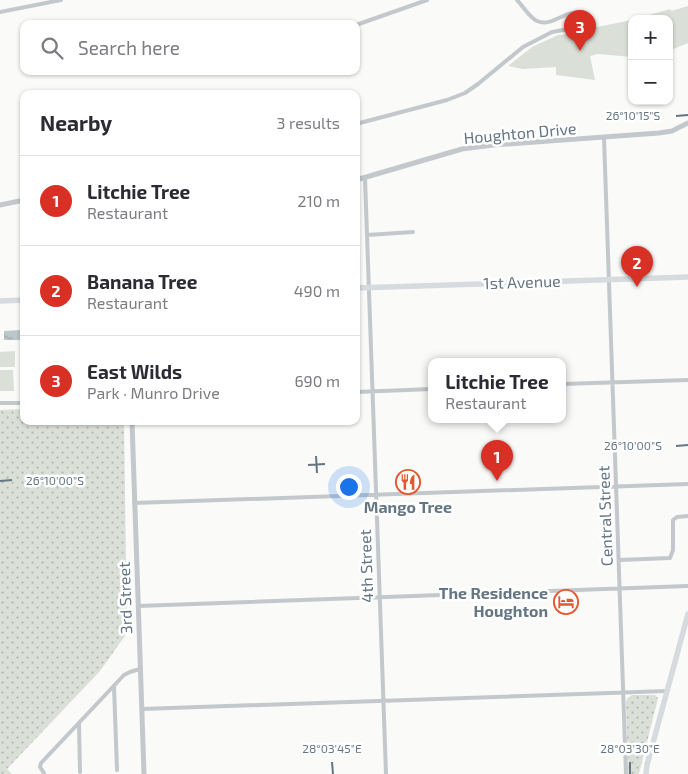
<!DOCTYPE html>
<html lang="en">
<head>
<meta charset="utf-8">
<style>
  body { margin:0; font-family:"Exo 2",sans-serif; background:#f2f2f3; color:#2b2b33 }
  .controls { position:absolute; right:15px; top:15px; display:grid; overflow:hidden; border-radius:10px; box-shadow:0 1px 4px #0004 }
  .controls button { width:45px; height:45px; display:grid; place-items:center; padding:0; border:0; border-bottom:1px solid #e1e1e2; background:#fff; color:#2b2b33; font:25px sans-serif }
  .you { position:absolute; left:348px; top:486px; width:18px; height:18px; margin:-12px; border:4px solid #fff; border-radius:50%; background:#1a73e8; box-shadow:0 0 0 8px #1a73e833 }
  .badge { display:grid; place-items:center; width:32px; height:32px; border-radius:50%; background:#d93025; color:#fff; font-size:16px; font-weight:700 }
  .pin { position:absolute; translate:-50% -41px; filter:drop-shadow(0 1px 2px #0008) }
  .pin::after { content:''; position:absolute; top:26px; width:18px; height:15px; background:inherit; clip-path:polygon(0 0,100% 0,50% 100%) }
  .popup { position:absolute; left:428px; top:358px; width:138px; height:65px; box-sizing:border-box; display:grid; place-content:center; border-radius:10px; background:#fff; filter:drop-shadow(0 1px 4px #0005); font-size:16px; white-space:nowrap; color:#7c7c81 }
  .popup b { font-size:19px; color:#2b2b33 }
  .popup::after { content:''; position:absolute; left:50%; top:100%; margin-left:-10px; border:10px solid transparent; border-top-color:#fff }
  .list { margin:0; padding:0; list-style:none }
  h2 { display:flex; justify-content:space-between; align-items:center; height:65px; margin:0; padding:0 20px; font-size:21px }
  h2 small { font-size:16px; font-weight:400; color:#7c7c81 }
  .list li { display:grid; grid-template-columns:32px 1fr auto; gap:15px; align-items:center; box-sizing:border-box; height:90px; padding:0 20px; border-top:1px solid #e1e1e2 }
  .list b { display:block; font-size:19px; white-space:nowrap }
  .list p { margin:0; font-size:16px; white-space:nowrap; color:#7c7c81 }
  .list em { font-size:16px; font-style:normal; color:#7c7c81 }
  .icon { flex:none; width:28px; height:28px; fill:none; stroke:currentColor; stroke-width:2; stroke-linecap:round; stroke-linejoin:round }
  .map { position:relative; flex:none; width:688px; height:774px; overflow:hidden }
  .search { position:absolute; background:#fff; box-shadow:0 1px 4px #0004; left:20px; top:20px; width:340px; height:55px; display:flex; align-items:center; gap:12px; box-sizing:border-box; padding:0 18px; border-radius:10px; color:#7c7c81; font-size:19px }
  .panel { position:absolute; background:#fff; box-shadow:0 1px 4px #0004; left:20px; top:90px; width:340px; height:335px; border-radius:10px }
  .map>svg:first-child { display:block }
</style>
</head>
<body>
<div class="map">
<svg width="688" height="774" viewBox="0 0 688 774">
  <defs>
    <pattern id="grass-dots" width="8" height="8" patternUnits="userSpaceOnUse" patternTransform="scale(1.25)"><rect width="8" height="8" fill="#dadfd7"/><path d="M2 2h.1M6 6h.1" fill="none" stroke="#b4b9b4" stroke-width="1.8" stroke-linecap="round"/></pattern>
    <pattern id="water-ripples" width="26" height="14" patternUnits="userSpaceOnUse" patternTransform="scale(1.25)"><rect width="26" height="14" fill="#bbc7cb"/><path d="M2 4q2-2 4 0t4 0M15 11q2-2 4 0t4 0" fill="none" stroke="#9ca6aa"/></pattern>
  </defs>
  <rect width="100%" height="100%" fill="#fafaf8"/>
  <path fill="url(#grass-dots)" d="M24,409V421H124L127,633L100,671L7,769L12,774H0V410Z
    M632,695H655L658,698L639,774H628L626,701L628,698Z"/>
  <path fill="#dadfd7" d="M688,6V43L671,50H669V19H636L670,9L671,11Z
    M632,20V57L598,54L590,56L595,80L556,75V67L523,69L508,66L532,47L558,35L581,33L597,27Z
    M15,351V367H0V352Z
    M0,370H13L14,391H0Z"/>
  <path fill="url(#water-ripples)" d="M21,330V340H4V331Z"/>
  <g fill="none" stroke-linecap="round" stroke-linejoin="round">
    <path stroke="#c3c8cc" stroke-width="4" d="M0,12L61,0
      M356,25L427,0
      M356,124L447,100L465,93L478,84L523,47L552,32L580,27L585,21L583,14C567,7 553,28 537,21C529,17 523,6 517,0
      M604,138L626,774
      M365,178L386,774
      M367,235L413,232
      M562,384L688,380
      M356,392L432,389
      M0,403H24
      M134,503L688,484
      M619,560L670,558L673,550V520L677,517L688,516
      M138,606L688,586
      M114,686L117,770
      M142,709L667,691
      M79,723L80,772
      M44,773L40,767L41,763L124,675L130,672L140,669"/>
    <path stroke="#c3c8cc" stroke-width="5" d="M356,180L462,149L493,145L659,133L672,131L688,123
      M0,205L24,200
      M132,421L144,774"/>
    <path stroke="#d6dbdf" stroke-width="5.5" d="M356,288L688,277
      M0,301L24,300
      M646,774L647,765L688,614"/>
  </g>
  <path fill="none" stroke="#657683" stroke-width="2" d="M676,116L688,115M676,446L688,445M316,456L317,473M308,465L325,464M0,481L12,480M332,762L333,774M630,762V774"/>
  <defs>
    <symbol id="restaurant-ring" viewBox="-11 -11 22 22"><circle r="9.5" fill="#fff" stroke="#e4572e" stroke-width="1.5"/><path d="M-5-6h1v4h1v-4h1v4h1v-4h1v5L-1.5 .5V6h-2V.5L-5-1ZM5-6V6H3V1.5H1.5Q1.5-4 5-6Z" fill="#e4572e"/></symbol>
    <symbol id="hotel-ring" viewBox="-11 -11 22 22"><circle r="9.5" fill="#fff" stroke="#e4572e" stroke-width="1.5"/><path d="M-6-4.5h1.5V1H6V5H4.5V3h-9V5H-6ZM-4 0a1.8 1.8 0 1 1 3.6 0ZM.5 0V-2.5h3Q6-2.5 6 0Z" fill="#e4572e"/></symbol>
  </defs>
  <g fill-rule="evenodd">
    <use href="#restaurant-ring" x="394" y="468" width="28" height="28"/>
    <use href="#hotel-ring" x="552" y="588" width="28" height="28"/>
  </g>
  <g text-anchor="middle" stroke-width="5" stroke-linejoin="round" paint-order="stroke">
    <g font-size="16" fill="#657683" stroke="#fff">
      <text transform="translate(520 133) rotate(-5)" y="6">Houghton Drive</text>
      <text transform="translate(522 282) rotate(-2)" y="6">1st Avenue</text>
      <text transform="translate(605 516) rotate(-92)" y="6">Central Street</text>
      <text transform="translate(366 566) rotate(-92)" y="6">4th Street</text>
      <text transform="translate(125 598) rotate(-92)" y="6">3rd Street</text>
    </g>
    <g font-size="16" font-weight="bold" fill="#657683" stroke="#fff">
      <text x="408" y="513">Mango Tree</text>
      <text x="548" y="599" text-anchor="end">The Residence<tspan x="548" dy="18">Houghton</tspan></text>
    </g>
  </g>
  <g font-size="12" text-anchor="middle" fill="#657683" stroke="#fff" stroke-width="5" stroke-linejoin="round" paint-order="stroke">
    <text x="633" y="120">26°10'15"S</text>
    <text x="633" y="450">26°10'00"S</text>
    <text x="55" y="485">26°10'00"S</text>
    <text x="332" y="753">28°03'45"E</text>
    <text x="630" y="753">28°03'30"E</text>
  </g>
</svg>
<div class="controls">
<button>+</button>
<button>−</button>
</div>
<div class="you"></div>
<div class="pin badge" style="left:497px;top:481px">1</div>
<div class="popup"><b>Litchie Tree</b>Restaurant</div>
<div class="pin badge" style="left:637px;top:287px">2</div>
<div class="pin badge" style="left:580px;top:51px">3</div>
<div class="search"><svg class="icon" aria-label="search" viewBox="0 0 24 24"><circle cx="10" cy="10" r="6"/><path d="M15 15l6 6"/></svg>Search here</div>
<section class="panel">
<h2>Nearby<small>3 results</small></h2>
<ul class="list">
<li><span class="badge">1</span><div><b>Litchie Tree</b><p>Restaurant</p></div><em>210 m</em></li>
<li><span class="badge">2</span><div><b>Banana Tree</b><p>Restaurant</p></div><em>490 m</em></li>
<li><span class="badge">3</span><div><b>East Wilds</b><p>Park · Munro Drive</p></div><em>690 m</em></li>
</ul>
</section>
</div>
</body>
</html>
